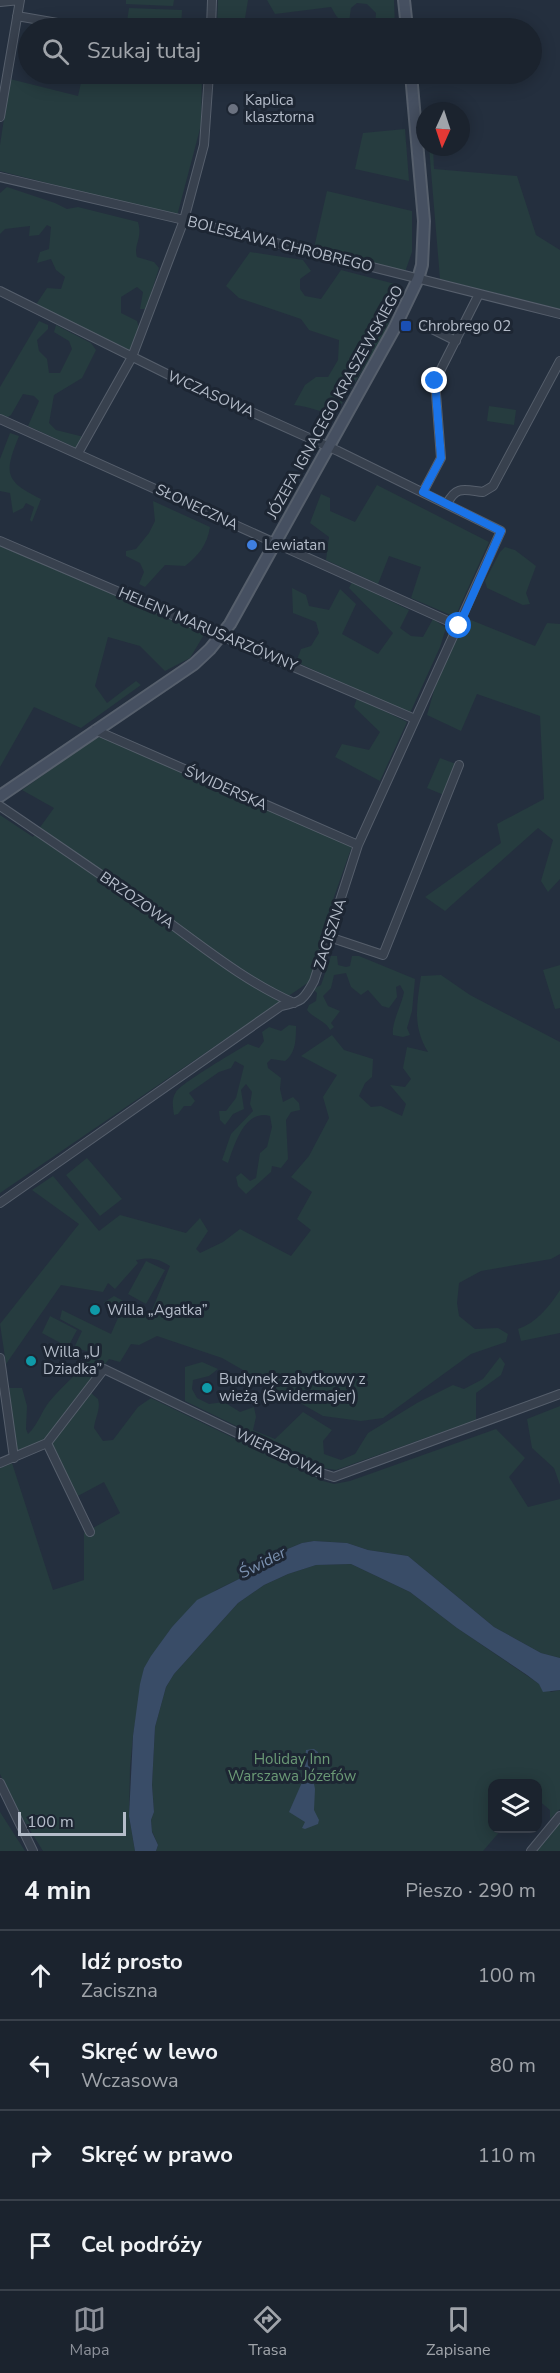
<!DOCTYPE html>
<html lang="pl">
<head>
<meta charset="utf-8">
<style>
  body { margin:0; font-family:"Nunito Sans",sans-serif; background:#282f3a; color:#f1f3f6 }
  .controls { position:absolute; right:18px; bottom:18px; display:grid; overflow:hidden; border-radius:12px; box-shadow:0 3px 15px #0003 }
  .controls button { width:54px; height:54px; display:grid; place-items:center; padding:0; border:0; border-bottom:2px solid #39404a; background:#1b232e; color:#f1f3f6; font:30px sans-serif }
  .compass { position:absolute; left:416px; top:102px; width:54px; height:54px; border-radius:50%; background:#1b232e; box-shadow:0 3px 15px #0003; rotate:183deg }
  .scale { position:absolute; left:18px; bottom:15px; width:108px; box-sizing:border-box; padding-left:6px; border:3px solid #b4bcc9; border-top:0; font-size:16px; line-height:21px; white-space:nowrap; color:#b4bcc9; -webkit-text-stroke:4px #1d2633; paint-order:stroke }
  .stop { position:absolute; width:18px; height:18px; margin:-14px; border:4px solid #1a73e8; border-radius:50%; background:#fff }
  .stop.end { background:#1a73e8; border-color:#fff; box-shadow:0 2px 6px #0008 }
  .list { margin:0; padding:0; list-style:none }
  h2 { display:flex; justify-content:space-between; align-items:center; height:78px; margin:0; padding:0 24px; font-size:26px }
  h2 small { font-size:20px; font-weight:400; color:#a0a4aa }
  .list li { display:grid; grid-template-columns:39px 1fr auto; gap:18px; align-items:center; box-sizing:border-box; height:90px; padding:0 24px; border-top:2px solid #39404a }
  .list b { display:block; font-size:22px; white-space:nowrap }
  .list p { margin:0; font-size:20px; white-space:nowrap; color:#a0a4aa }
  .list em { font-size:20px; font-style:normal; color:#a0a4aa }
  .icon { flex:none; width:33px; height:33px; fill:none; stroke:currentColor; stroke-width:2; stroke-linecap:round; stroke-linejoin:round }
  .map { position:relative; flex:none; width:560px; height:1851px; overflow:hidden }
  .search { position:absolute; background:#1b232e; box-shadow:0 3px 15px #0003; left:18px; right:18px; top:18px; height:66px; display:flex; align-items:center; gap:15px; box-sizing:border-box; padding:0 21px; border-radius:33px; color:#a0a4aa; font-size:22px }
  .sheet { height:438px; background:#1b232e }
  nav { display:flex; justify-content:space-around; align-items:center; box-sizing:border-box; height:84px; border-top:2px solid #39404a; background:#1b232e; font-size:16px; color:#a0a4aa }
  nav a { display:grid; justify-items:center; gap:3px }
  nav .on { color:#8c9099 }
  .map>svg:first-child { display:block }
</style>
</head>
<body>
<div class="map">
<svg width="560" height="1851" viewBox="0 0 560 1851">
  <rect width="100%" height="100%" fill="#242f3e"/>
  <path fill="#263c3f" d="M126,0H174L173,6L126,4Z
    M218,0H248L245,18L240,22L238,28H217Z
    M267,0H394L395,28H369L375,27L376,13L367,4L357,3L351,8L349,22C338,23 336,15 331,7L275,14Z
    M129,8L182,10L181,28H126Z
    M83,74H202L201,125L177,216L0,171V145L10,79L78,96Z
    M405,129L409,181L355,169L363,133Z
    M429,147H433L434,169L517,176L536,235L560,250V309L440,279Z
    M7,187L55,203L67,209L78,207L138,222C143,239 133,245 137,257L154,262L159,268L146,309H140L143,292L137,287L121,297V313L137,321L139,328L130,350L35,306L47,288L61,289L65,277L56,270L51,259L37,263L40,252L49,249L51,227L47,225L39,235L29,236L30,226L5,229L0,234V193Z
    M327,191L412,211V252L405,272L314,248Z
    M250,252L303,260L311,271L300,279V289L305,296L321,299L341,270L399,285L402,290L383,338L335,414C321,413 309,406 294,405L305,385L316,377H328L338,360L339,340L309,330L301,319L239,298L226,286Z
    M39,321L48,325V329L37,340L39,351L47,359L49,373H60L72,349L69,341L54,332L56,325L91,343L96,350L82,378L54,395L49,423L56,430L84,437L76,448L28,426L39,401L34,396L23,394L11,415L6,418L0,415V387Z
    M489,406L516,410L514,425L487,421Z
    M10,433L19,436C4,473 4,481 41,499L32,522L30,520L34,507L26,503L23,508L13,513L10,493L0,491V459Z
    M377,485L489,542L455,617L411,598L421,567L389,556L378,584L326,560L329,537L310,523L321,494L330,498V511L355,522Z
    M153,501L210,527C207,545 199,555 185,566L165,565L145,587L139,584L144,572L140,563L126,556V551L136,549L149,533L155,521Z
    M0,546L205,633L190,658L165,671L140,646L108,637L95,686L107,703L136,681L141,685L81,728L34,707L0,767Z
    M505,547L515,550L536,566L526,593L530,604L523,605L487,588L485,581L500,552Z
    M352,582L409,610L400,628L411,636L423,637L433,619L446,628L440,647L410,713L296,662L301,649L311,646L319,633L316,622L293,613L292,588L306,595L309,606L329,610L340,589L356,604L342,634L378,654L393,633L349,588Z
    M466,618L535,646L547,623L560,624V879L548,892L541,881L553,840L538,828L445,911L425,897L501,843L497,824L544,799L540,716L477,694L461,731L427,715L437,680Z
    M357,698L407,722L380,781L335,757L342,744L369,750L380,732L354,707Z
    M103,736L352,846L321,934L329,942L309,982L0,1193V815L33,837L54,808L22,790L92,740Z
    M440,758L456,764L444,795L427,788Z
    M331,956H337L338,965L346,967L350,966L352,956H359L415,979L412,1011L407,1028L410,1035L403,1037L393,1035C391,1024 402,1004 404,992L400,985L396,987L397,997L389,1008L382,1006L368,990L361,995L351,987L346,973L334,975L331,988L323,996L328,1006L340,1011L331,1023L334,1027L330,1030C325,1020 314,1019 307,1010L309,1005L316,1001L317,993L313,989L321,985Z
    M560,965V1008L555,1009L543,970Z
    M441,975L470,995L560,1042V1254L551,1259L481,1271L459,1283L457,1303L459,1316L475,1329L498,1328L508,1334L506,1342L471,1354L383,1418L361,1421L323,1416L222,1358L157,1336L139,1345L131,1344L120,1362L109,1359L43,1441L17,1452L9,1388H22L27,1406L26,1429L28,1434C38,1425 41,1412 49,1402C63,1385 81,1372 91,1352L74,1348L82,1331L60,1319L62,1310L111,1334L121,1311L103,1303L114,1296L150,1315L170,1266C158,1258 149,1257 136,1260L138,1263L115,1289L108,1283L103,1292L61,1285L6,1364L0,1324L79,1224L32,1190L53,1176L99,1231L120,1215L186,1233L200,1218L208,1231L196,1249L200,1253L223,1242L240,1229L291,1256L311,1230L297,1219L312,1192L291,1177L309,1156L329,1118L323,1097L337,1075L301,1056L332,1035L344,1050L373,1059L372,1077L365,1083L359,1096L371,1107L381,1106L402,1116L406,1104L390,1085L405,1087L411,1079L403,1068L407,1047L428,1052C412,1026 417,1004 421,976Z
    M289,1025L296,1026C296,1039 296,1053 285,1061L271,1059L267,1063L268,1068L281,1078L280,1089L283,1102L293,1097L299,1103L300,1110L291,1112L286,1120L288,1159L281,1168L272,1166L271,1172L246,1194L238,1186L236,1177L241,1173L250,1181L256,1178L260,1153L267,1147L272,1127L270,1116C245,1109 235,1143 228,1163L222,1160L231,1134L253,1111L250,1104L252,1092L246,1084L241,1090L244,1109L233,1114L225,1125L220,1120L219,1111H226L236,1098L244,1066L235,1061L231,1068L219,1072L189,1093L195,1101L191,1106H184L178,1114L174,1115C173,1107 171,1099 176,1092C180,1084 236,1051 248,1044L259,1048L264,1041L262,1032L269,1027L281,1031Z
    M87,1158L122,1199L100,1216L66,1175Z
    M146,1261L165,1270L146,1304L128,1294Z
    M560,1290V1333L521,1341L518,1329C536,1323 550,1306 560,1290Z
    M50,1316L77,1330L68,1347L42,1333Z
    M500,1357L505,1364L501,1375L476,1393V1420L336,1470L323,1468L185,1401V1367L202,1362L218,1369L209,1376L193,1380L192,1389L197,1398L209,1404L224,1402L240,1412L254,1407L256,1417L253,1430L275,1439L303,1412L332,1430L323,1441L324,1454L341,1460L355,1454L368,1433L417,1403L453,1385L464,1389L483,1379Z
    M91,1393L98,1399C101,1409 95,1418 94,1428L103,1441L113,1440L138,1407L151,1398L323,1481L334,1484L350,1481L496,1429L525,1458L509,1477L528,1507L560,1499V1658L541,1653L494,1627L408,1556L368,1550L347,1543L314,1541L302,1543L273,1555L241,1578L216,1590L181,1619L172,1627L144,1668L133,1736L130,1767L129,1816L135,1851H43L20,1814L0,1774V1468L12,1463L53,1590L84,1580V1533L120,1513L104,1482L76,1497L50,1443Z
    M560,1406V1485L554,1468L532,1448L527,1419Z
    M351,1564L410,1592L457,1628L551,1692L560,1690V1809L550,1819V1810L538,1800V1784H492V1828L502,1829L483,1851H156L158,1845L152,1831L151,1820L154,1812L152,1785L155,1727L166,1687L174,1674L238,1603L264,1585L288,1574L316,1565Z
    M0,1812L25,1851H0Z
    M560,1823V1851H537Z"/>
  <path fill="#394c67" d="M314,1541L347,1543L368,1550L408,1556L494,1627L541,1653L560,1658V1690L543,1692L539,1684L527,1675L457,1628L410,1592L351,1564L316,1565L288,1574L264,1585L238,1603L174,1674L166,1687L155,1727L152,1785L154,1812L151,1820L152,1832L158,1845L156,1851H135L129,1816L133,1736L140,1684L144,1668L151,1656L172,1627L197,1600L241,1578L273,1555L302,1543Z
    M314,1749L318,1752L319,1763L312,1774L315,1789L314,1810L319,1820L318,1824L305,1829L302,1828L305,1822L289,1812L303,1780L306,1750Z"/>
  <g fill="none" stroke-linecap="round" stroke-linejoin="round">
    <defs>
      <path id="street" d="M0,2L20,0
        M17,16L86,28
        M211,28L212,0
        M0,117L20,0
        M0,177L184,220L560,314
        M0,291L169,375L338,451L501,531L358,845L314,981C304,1000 301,1002 281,1006L0,1203
        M428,327L456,341
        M0,419L459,626
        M78,453L132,357L184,220L204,145L209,74
        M423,492L441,458L435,381L479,294
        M447,504C456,485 465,490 483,492L493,486L560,361
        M0,541L415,719
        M95,730L358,845
        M0,806C56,844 112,882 167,921C207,950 248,983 294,1003
        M329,937L383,955L459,765
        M0,1358L14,1458
        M47,1443L90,1532
        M0,1463L47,1443L104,1369L318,1472L334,1477L560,1394
        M0,1783L33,1851
        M531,1851L560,1816"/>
      <path id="secondary" d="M404,0L407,28
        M0,796L194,664L210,649L230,624L394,329L418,279L422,265L424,221L411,74"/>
    </defs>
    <use href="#street" stroke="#565f6c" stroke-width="10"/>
    <use href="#secondary" stroke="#565f6c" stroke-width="14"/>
    <use href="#street" stroke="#38414e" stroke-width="8"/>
    <use href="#secondary" stroke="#465061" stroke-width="10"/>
  </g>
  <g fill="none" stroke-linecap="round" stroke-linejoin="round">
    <path stroke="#1a73e8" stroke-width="8" d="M435,381L441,458L423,492L501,531L459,626"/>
  </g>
  <circle fill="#6b7280" stroke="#1d2633" stroke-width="2" cx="233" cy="109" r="6"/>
  <rect fill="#1a4fb4" stroke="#1d2633" stroke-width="2" x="400" y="320" width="12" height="12" rx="3"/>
  <circle fill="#3f7fe0" stroke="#1d2633" stroke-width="2" cx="252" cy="545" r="6"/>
  <g fill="#0f9aa8" stroke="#1d2633" stroke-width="2">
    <circle cx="95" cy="1310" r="6"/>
    <circle cx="31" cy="1361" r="6"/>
    <circle cx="207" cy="1388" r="6"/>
  </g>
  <g text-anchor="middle" stroke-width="6" stroke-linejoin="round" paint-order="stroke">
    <g font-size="15" fill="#b4bcc9" stroke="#1d2633" text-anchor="start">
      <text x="245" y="105">Kaplica<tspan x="245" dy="17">klasztorna</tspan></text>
      <text x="418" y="331">Chrobrego 02</text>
      <text x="264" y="550">Lewiatan</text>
      <text x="107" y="1315">Willa „Agatka”</text>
      <text x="43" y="1357">Willa „U<tspan x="43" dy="17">Dziadka”</tspan></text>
      <text x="219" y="1384">Budynek zabytkowy z<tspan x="219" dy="17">wieżą (Świdermajer)</tspan></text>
    </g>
    <g font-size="15" fill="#b4bcc9" stroke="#1d2633">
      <text transform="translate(280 244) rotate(14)" y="5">BOLESŁAWA CHROBREGO</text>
      <text transform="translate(211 394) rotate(24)" y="5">WCZASOWA</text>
      <text transform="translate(335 402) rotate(-61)" y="5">JÓZEFA IGNACEGO KRASZEWSKIEGO</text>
      <text transform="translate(197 507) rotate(25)" y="5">SŁONECZNA</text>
      <text transform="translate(208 629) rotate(23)" y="5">HELENY MARUSARZÓWNY</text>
      <text transform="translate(226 788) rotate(24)" y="5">ŚWIDERSKA</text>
      <text transform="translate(137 900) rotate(35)" y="5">BRZOZOWA</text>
      <text transform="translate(330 934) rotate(-72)" y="5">ZACISZNA</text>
      <text transform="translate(280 1453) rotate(25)" y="5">WIERZBOWA</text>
    </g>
    <g font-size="15" fill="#6b9a76" stroke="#1d2633">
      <text x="292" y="1764">Holiday Inn<tspan x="292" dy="17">Warszawa Józefów</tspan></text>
    </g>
    <g font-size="16" font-style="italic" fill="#7c92b1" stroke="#1d2633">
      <text transform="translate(262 1562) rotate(-27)" y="6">Świder</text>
    </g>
  </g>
</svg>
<div class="controls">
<button><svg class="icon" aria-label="layers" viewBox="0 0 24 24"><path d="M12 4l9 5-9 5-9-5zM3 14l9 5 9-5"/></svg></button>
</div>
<svg class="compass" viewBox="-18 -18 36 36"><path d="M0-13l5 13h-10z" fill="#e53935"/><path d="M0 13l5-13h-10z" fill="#a0a4aa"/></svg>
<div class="scale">100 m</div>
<div class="stop" style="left:459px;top:626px"></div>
<div class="stop end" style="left:435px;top:381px"></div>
<div class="search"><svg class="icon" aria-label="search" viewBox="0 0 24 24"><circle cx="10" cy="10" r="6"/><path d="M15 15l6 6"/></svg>Szukaj tutaj</div>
</div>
<section class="sheet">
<h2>4 min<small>Pieszo · 290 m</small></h2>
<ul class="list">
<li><svg class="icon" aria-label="ahead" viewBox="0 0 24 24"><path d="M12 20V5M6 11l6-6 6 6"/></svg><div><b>Idź prosto</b><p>Zaciszna</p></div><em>100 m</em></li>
<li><svg class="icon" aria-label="left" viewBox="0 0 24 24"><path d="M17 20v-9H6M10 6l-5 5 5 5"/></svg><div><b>Skręć w lewo</b><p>Wczasowa</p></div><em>80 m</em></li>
<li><svg class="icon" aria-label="right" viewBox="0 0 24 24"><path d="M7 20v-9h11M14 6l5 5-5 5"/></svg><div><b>Skręć w prawo</b></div><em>110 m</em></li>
<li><svg class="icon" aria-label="arrive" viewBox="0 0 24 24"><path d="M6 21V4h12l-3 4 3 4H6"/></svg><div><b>Cel podróży</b></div></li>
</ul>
</section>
<nav>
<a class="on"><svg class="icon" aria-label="map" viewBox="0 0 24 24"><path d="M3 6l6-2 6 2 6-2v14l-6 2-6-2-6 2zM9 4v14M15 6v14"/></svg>Mapa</a>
<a><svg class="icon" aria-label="directions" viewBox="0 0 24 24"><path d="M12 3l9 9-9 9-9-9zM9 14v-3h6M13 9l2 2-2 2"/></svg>Trasa</a>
<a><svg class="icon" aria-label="saved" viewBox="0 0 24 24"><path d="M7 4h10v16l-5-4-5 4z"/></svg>Zapisane</a>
</nav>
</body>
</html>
